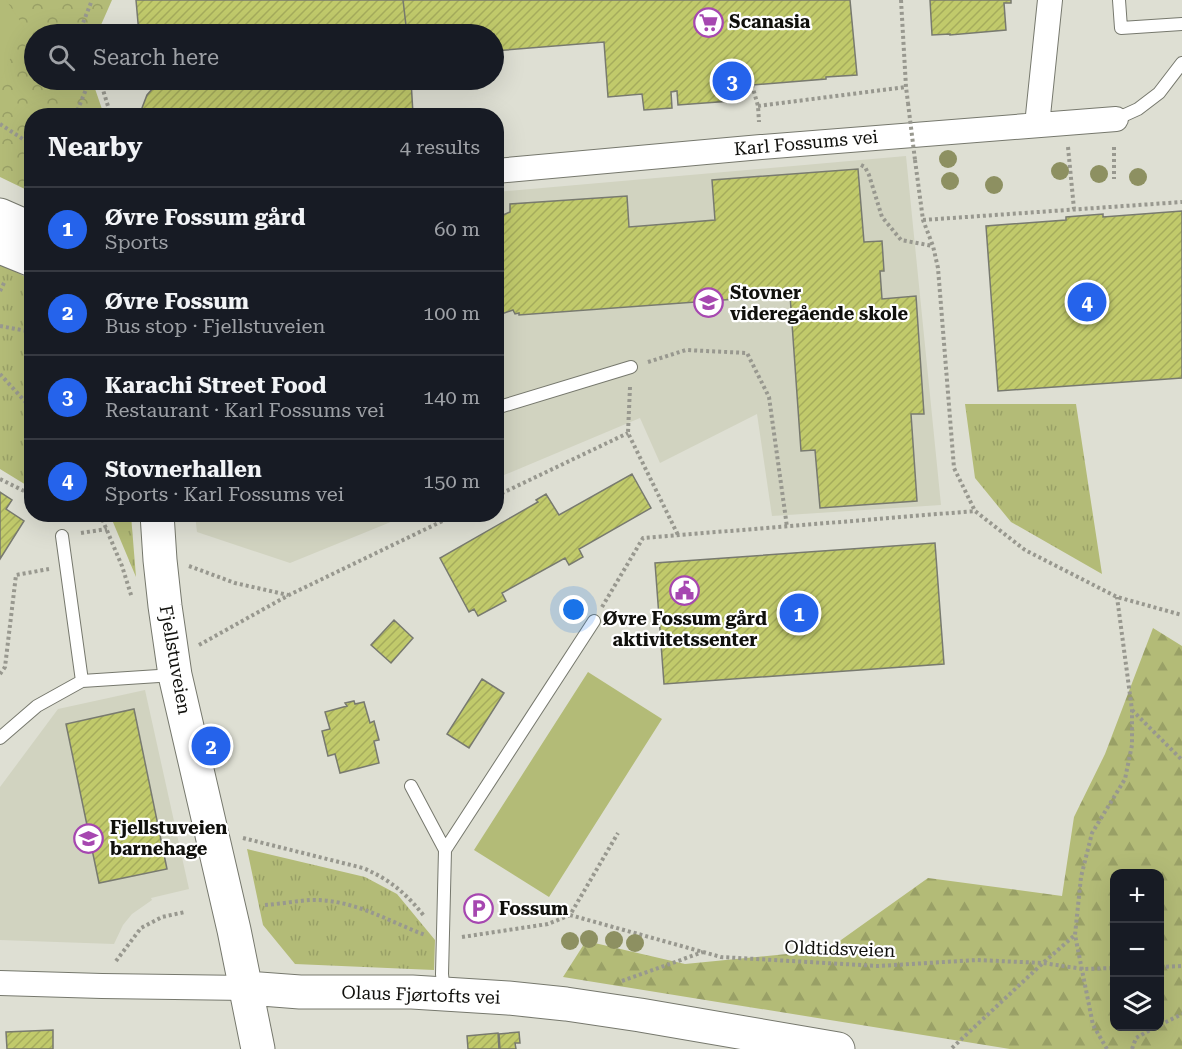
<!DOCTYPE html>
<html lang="en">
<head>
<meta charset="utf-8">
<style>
  body { margin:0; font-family:"Roboto Serif",serif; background:#242831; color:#f1f3f6 }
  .controls { position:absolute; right:18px; bottom:18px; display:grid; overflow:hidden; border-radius:12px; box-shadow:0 6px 24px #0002 }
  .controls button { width:54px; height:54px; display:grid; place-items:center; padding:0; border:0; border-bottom:2px solid #363941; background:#171b24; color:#f1f3f6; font:30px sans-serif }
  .you { position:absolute; left:574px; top:610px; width:21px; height:21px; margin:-15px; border:4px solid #fff; border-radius:50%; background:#1a73e8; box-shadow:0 0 0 9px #1a73e833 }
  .badge { display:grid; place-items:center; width:39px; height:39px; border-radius:50%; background:#2563eb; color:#fff; font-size:20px; font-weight:700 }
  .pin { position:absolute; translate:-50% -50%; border:3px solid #fff; box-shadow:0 2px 6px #0006 }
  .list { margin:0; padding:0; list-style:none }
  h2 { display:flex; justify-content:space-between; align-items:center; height:78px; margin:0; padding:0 24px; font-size:26px }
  h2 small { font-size:20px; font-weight:400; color:#9ea1a6 }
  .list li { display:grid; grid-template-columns:39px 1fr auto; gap:18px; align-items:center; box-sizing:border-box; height:84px; padding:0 24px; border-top:2px solid #363941 }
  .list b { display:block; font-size:22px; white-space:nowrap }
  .list p { margin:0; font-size:20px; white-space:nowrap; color:#9ea1a6 }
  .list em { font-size:20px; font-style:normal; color:#9ea1a6 }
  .icon { flex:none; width:33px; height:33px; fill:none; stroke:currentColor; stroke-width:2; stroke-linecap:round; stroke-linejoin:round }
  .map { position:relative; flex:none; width:1182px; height:1049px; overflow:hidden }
  .search { position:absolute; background:#171b24; box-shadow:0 6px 24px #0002; left:24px; top:24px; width:480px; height:66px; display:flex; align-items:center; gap:15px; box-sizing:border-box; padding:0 21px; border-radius:33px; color:#9ea1a6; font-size:22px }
  .panel { position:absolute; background:#171b24; box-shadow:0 6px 24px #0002; left:24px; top:108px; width:480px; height:414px; border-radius:24px }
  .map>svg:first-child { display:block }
</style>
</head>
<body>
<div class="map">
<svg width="1182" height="1049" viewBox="0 0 1182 1049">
  <defs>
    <pattern id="grass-tufts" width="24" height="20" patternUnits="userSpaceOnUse" patternTransform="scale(1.5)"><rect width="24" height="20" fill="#b3bb77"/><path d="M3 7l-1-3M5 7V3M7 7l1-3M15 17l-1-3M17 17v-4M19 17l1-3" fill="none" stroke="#99a066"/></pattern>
    <pattern id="forest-firs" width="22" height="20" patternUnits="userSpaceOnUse" patternTransform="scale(1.5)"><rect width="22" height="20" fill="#b3bb77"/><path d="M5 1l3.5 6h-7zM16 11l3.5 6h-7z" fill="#99a066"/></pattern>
    <pattern id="park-crowns" width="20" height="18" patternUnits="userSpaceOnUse" patternTransform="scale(1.5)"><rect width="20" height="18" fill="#b3bb77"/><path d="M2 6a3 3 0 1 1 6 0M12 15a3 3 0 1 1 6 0" fill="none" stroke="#99a066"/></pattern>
    <pattern id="building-hatch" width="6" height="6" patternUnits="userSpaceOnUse" patternTransform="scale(1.5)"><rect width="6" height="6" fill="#c1ca6b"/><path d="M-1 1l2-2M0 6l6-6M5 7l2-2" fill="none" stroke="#a5ac5c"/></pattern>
  </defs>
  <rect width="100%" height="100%" fill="#dedfd3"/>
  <path fill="#d1d3c0" d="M906,156L941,505L772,516L757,414L660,463L640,418L497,478V192Z
    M195,515V514L408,515L290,563L197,532Z
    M145,690L189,889L151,898L152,900L132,914L123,925L114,944L0,940V787L58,709Z"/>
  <path fill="url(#grass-tufts)" d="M0,263L31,280V488L0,469Z
    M965,404H1076L1102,574L1011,522L975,478Z
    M110,515H131L136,577Z
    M247,849L365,877L397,894L435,940L434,970L295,964L263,925Z"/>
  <path fill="url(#forest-firs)" fill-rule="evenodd" d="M1153,628L1182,646V1049H1010L563,977L586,941L685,964L827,950L928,878L1062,896L1074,817L1105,754ZM1114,874H1160V1026H1114Z"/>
  <path fill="url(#park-crowns)" d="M0,0H112L97,34H34V80H92L104,115L32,116L31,192L0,177Z"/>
  <path fill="#b3bb77" d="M0,0H6L24,27L0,82Z
    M588,672L662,719L549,897L474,850Z"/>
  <path fill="url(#building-hatch)" stroke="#787a6f" stroke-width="1.5" d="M136,0H403L407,34H139Z
    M403,0H850L857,75L826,77V79L729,87L728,92L731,101L678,105L677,91L671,92L672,108L644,110L642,94L608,97L604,42L494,51V34H407Z
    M930,0H1011V3H1004L1006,30L950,35V34L932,35Z
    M160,80H411L413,114L396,116H141L142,108L147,95Z
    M858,169L864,242L882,241L884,271H880L882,299L916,296L924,414H911L917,501L820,508L815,450L801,451L790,295L519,315V313L515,314L513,310L496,316V218L510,212V204L627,196L629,227L715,220L712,180Z
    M1182,211V378L998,391L986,226L1066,220V217L1103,214V217Z
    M632,474L651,508L579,549L583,557L569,565L565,558L502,593L506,601L478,616L474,609L469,612L440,558L538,502L536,500L546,494L559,515Z
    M0,492L12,500L6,509L24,521L0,559Z
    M935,543L944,664L664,684L655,563Z
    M394,620L413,638L391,663L371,645Z
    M482,679L504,693L469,748L447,734Z
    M354,701L355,704L364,702L370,723L374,721L379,740L374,741L379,763L340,773L335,754L328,756L322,731L330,729L325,712L347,706L345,703Z
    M134,709L167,869L99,883L66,724Z
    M53,1030V1049H7L6,1032Z
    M519,1032L520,1043H515L516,1049H500L499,1034Z
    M498,1033L499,1049H468L467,1036Z"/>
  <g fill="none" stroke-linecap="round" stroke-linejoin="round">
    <defs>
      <path id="lane" d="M1119,0L1121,28L1182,24
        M1116,119L1138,109L1159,93L1182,63
        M496,408L631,367
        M62,536L82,681
        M0,738L37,706L82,681L174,675
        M411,786L445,850
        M444,993L442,974L445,850L594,621"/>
      <path id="street" d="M1037,125L1050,0
        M496,171L761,147L1116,119
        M0,983L102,986L247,988"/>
      <path id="secondary" d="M0,215L32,229
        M0,247L32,260
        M157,514L160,560L165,606L175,675L234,930L258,1049
        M247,988L300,992H412L508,998L566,1004L640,1015L838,1049"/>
    </defs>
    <use href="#lane" stroke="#76786d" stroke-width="14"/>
    <use href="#street" stroke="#76786d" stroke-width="26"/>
    <use href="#secondary" stroke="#76786d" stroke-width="35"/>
    <path stroke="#98988f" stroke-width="4" stroke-dasharray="3 3" stroke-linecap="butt" d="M901,0L906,87L908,103
      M86,34L83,23L92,0
      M100,80L111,116
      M752,85L758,106L759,122
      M758,106L906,87
      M75,116L90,80
      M0,124L32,145
      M1068,147L1074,209
      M1114,147V179
      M915,160L923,220L933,246L938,268L954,468L975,511L1025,550L1117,597L1182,615
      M861,165L865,167L869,175L882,217L901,240L933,246
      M923,220L1182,202
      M0,291L5,281
      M0,326L32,332
      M648,362L686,350L747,353L769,397L787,527
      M0,374L32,409
      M630,387L628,433L678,535
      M0,479L32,495
      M496,496L628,433
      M100,514L122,566L132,598
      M81,533L107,529
      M189,566L235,583L288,595
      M602,607L643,538L975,511
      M199,645L289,595L457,514
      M0,674L5,667L16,575L49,569
      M1132,710L1182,760
      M243,838L363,868C389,879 406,893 424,916
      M265,905C280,904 296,901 311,900C353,899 388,921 425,935
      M570,915L721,957L878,966L977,960L1043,963L1083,969L1114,968
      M462,937L548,924L570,915L618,833
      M116,961L141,928L162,917L185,912
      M1160,967L1182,966
      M622,981L703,952
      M1160,1025L1182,1014
      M952,1048L1043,963L1075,935
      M1107,1049L1093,1025L1075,935L1081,877L1092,833L1125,779L1132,745V710L1117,597
      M1132,1049L1136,1038L1157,1026"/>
    <use href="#lane" stroke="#fff" stroke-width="12"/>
    <use href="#street" stroke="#fff" stroke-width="24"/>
    <use href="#secondary" stroke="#fff" stroke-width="33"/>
    <path stroke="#98988f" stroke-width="4" stroke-dasharray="3 3" stroke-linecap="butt" d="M908,103L915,160"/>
  </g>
  <g fill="#8d9061">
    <circle cx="948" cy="159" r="9"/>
    <circle cx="1060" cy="171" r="9"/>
    <circle cx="1099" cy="174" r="9"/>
    <circle cx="1138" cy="177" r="9"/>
    <circle cx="950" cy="181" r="9"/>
    <circle cx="994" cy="185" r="9"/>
    <circle cx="589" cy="939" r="9"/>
    <circle cx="614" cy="940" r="9"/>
    <circle cx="570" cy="941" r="9"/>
    <circle cx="635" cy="943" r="9"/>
  </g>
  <defs>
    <symbol id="supermarket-ring" viewBox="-11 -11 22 22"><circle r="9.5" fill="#fff" stroke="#a647b0" stroke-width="1.5"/><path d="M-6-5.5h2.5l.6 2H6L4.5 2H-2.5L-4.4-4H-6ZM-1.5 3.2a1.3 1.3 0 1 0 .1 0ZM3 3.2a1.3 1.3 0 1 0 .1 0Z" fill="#a647b0"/></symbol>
    <symbol id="school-ring" viewBox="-11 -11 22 22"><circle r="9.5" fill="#fff" stroke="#a647b0" stroke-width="1.5"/><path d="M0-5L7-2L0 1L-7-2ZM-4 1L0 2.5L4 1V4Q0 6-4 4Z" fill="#a647b0"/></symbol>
    <symbol id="civic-ring" viewBox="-11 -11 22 22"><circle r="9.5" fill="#fff" stroke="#a647b0" stroke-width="1.5"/><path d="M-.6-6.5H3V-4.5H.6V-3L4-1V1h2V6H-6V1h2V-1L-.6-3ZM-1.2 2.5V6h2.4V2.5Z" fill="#a647b0"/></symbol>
    <symbol id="parking-ring" viewBox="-11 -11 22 22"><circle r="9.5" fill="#fff" stroke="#a647b0" stroke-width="1.5"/><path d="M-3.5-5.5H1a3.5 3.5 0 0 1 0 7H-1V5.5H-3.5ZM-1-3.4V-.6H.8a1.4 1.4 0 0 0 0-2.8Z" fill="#a647b0"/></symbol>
  </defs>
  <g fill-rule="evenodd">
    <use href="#supermarket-ring" x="692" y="6" width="33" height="33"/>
    <use href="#school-ring" x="692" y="286" width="33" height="33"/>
    <use href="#civic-ring" x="668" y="574" width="33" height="33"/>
    <use href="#school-ring" x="72" y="822" width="33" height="33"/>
    <use href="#parking-ring" x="462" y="892" width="33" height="33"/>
  </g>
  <g text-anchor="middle" stroke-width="4.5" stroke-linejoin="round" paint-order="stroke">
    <g font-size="18" font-weight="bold" fill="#10100c" stroke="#fff" text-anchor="start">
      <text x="729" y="28">Scanasia</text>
      <text x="730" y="299">Stovner<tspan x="730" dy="21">videregående skole</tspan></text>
      <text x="685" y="625" text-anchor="middle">Øvre Fossum gård<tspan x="685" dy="21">aktivitetssenter</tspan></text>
      <text x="110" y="834">Fjellstuveien<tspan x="110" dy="21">barnehage</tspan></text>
      <text x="499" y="915">Fossum</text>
    </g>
    <g font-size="18" fill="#10100c" stroke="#fff">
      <text transform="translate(806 143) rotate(-5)" y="6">Karl Fossums vei</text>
      <text transform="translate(175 660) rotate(80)" y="6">Fjellstuveien</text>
      <text transform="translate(840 949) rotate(2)" y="6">Oldtidsveien</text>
      <text transform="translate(421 995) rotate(2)" y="6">Olaus Fjørtofts vei</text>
    </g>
  </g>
</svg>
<div class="controls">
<button>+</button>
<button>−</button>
<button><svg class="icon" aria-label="layers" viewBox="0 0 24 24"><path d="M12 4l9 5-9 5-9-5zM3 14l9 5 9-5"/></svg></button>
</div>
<div class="you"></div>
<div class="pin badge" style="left:799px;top:613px">1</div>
<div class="pin badge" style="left:211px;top:746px">2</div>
<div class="pin badge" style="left:732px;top:81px">3</div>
<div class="pin badge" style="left:1087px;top:302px">4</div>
<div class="search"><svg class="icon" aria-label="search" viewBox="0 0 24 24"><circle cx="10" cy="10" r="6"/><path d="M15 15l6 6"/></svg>Search here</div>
<section class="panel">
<h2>Nearby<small>4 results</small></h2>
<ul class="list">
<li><span class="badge">1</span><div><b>Øvre Fossum gård</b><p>Sports</p></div><em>60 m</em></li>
<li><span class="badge">2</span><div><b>Øvre Fossum</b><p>Bus stop · Fjellstuveien</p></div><em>100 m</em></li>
<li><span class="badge">3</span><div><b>Karachi Street Food</b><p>Restaurant · Karl Fossums vei</p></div><em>140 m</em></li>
<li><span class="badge">4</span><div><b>Stovnerhallen</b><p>Sports · Karl Fossums vei</p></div><em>150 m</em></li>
</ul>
</section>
</div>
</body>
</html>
